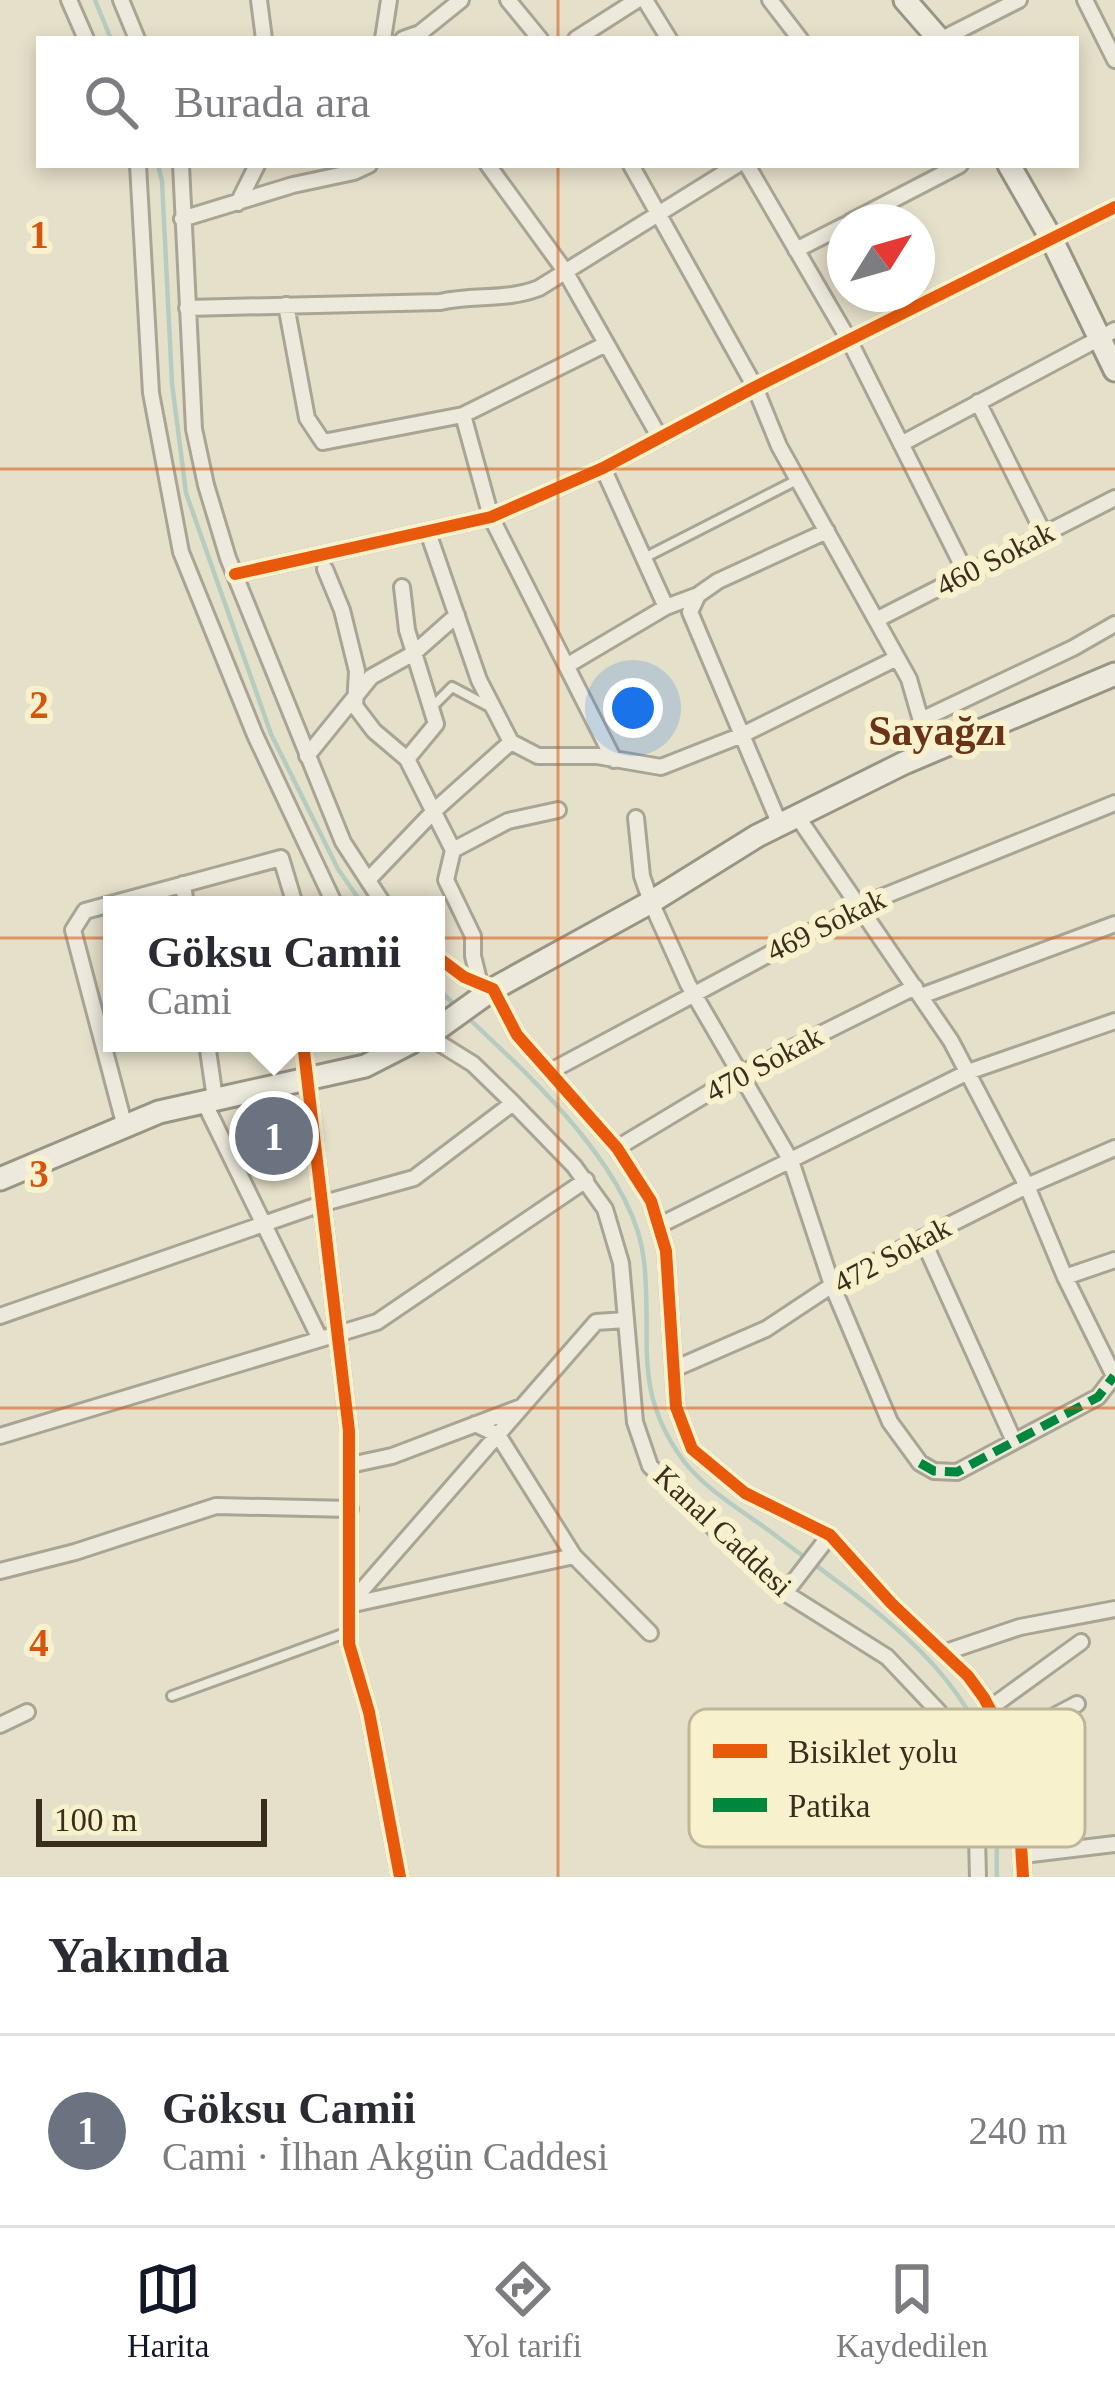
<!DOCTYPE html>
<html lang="tr">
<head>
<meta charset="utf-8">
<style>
  body { margin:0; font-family:"Times New Roman",serif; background:#f2f2f3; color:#2b2b33 }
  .compass { position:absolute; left:827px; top:204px; width:108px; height:108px; border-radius:50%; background:#fff; box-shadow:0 6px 18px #0003; rotate:53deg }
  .scale { position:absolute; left:36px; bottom:30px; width:231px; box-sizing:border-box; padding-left:12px; border:6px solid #392d1b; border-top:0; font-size:33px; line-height:42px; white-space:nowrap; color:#392d1b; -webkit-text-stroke:9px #f8f1ce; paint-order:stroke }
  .you { position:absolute; left:633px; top:708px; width:42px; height:42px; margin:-30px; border:9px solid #fff; border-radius:50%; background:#1a73e8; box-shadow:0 0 0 18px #1a73e833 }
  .badge { display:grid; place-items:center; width:78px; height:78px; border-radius:50%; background:#111827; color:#fff; font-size:39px; font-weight:700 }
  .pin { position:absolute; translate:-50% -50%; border:6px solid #fff; box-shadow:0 3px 12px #0006 }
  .popup { position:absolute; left:103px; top:896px; width:342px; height:156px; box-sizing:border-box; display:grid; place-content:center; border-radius:0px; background:#fff; filter:drop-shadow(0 3px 9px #0005); font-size:39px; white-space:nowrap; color:#7c7c81 }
  .popup b { font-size:45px; color:#2b2b33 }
  .popup::after { content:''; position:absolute; left:50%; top:100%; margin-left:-24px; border:24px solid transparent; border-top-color:#fff }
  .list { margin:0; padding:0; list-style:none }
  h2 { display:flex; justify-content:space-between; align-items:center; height:156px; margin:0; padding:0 48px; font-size:51px }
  h2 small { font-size:39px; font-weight:400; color:#7c7c81 }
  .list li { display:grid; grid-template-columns:78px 1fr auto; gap:36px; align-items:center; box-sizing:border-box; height:192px; padding:0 48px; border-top:3px solid #e1e1e2 }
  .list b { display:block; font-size:45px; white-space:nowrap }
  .list p { margin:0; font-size:39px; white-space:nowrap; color:#7c7c81 }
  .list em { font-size:39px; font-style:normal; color:#7c7c81 }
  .icon { flex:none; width:66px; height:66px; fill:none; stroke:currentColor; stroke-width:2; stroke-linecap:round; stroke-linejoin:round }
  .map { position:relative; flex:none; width:1115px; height:1877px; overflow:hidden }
  .search { position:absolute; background:#fff; box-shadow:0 6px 18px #0003; left:36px; right:36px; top:36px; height:132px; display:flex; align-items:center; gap:30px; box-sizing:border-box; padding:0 42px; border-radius:0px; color:#7c7c81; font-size:45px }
  .sheet { height:348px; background:#fff }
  nav { display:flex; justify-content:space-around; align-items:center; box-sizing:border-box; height:168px; border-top:3px solid #e1e1e2; background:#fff; font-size:33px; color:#7c7c81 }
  nav a { display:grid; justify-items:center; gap:6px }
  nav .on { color:#111827 }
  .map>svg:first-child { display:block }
</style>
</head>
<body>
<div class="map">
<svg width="1115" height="1877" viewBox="0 0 1115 1877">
  <rect width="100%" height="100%" fill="#e5e0ca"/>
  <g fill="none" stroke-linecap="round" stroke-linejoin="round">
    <path stroke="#b6ccc1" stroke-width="4.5" d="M95,0L111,39
      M158,165L162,181L172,383L186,493L271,734L338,869L363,905
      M436,987L458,1008
      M466,1016C529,1075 635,1171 644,1261C653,1340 631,1389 683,1460C705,1490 746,1513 775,1535C860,1600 961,1660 994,1768C1002,1797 995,1845 997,1877"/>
  </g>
  <path fill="#cabeab" stroke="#a59b89" stroke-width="3" d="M273,1114L295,1131L276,1157L254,1140Z"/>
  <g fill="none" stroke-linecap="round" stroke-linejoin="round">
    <defs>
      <path id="lane" d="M644,558L797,480
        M432,707L452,687L488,706
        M172,1696L348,1632"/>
      <path id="street" d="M69,0L86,39
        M121,0L137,39
        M259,0L264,39
        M508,0L540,39
        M645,0L669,39
        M770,0L800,39
        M1085,0L1115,60
        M383,39L389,0
        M403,39L420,33L461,0
        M576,39L637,0
        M942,39L1019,0
        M138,165L151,393L181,552L255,735L335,905
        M181,165L194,429L206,485L228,558L343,842L384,905
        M488,165L565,271L660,438
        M631,165L755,387L779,446L909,679L930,752
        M747,165L849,340L966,573
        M238,203L257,165
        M182,219L293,185L354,172L369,165
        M850,222L960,165
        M796,250L845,225
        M286,305L307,418L323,442L463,415L606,344
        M187,308L440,302C474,294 506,301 539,288L737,165
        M978,402L1044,534
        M463,415L491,517L614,760
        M901,444L1115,330
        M603,468L666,607
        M431,541L479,680L511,742L538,756H597L661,767L742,735L897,658
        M325,569L342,610L357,671L355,706L374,731L407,759L453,850L446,880L473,936V956L480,984
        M235,574L491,517L603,468L755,387L1115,207
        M402,587L407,630L436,724L407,759
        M876,620L1115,498
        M568,665L666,607L698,595
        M921,720L1073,648L1115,624
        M307,756L371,677L414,653L457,615
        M797,816L951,1041L1027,1186L1065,1277L1114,1376
        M636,818L642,876L651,902L688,984L791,1161L832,1285L890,1422L920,1463L934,1471L957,1472L1098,1397L1115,1375
        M780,825L690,612L698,595L718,581L827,531
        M453,850L508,821L558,810
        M368,880L435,810L511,742
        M183,884L186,905
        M436,956L464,977L493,989L517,1035L617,1148L651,1201L666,1251L676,1407L692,1449L745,1493L830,1535L891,1603L968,1676L984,1698L1007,1741L1017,1778L1023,1877
        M921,996L1115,924
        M436,1041L473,1064L513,1103L574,1166L605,1209L621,1263L635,1422L650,1466L774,1586L887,1657L939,1712L964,1761L977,1838L978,1877
        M207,1043L215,1099
        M303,1043L349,1431V1644L369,1712L400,1877
        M549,1072L857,907L1115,803
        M204,1102L319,1337
        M125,1127L73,930L85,911L281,858L293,898L291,905
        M617,1148L740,1074L915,987
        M660,1225L968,1072L1115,1021
        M922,1238L1013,1439
        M1065,1277L1115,1260
        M0,1316L324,1203L414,1178L513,1103
        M674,1369L766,1329L843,1278L1027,1186L1115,1148
        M475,1424L498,1435L574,1556L650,1633
        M0,1436L377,1322L586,1180
        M350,1465L392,1456L521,1407
        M0,1571L75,1552L216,1506L350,1509
        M785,1593L830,1535
        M349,1605L596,1322L626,1320
        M349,1605L574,1556
        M946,1652L1020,1627L1115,1609
        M990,1708L1081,1642
        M0,1725L27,1712
        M1007,1741L1077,1704
        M1023,1855L1115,1844"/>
      <path id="secondary" d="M905,0L939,39
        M1009,165L1052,240L1115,370
        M436,1030L493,989L651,902L757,836L904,763L1115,674
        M0,1179L159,1112L365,1066L410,1043"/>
    </defs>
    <use href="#lane" stroke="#aaa494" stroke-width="14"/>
    <use href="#street" stroke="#aaa494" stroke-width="20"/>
    <use href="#secondary" stroke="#9a9484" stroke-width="27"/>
    <use href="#lane" stroke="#edeadd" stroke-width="8"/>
    <use href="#street" stroke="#edeadd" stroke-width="14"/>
    <use href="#secondary" stroke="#edeadd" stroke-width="21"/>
    <path stroke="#00873e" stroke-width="9" stroke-dasharray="18 9" stroke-linecap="butt" d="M920,1463L934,1471L957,1472L1098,1397L1114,1376"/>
    <defs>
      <path id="cycleway" d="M235,574L491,517L603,468L755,387L1115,207
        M436,956L464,977L493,989L517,1035L617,1148L651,1201L666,1251L676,1407L692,1449L745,1493L830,1535L891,1603L968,1676L984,1698L1007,1741L1017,1778L1023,1877
        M303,1043L349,1431V1644L369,1712L400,1877"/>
    </defs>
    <use href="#cycleway" stroke="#f8f1ce" stroke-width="20"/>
    <use href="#cycleway" stroke="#e8590c" stroke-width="12"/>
  </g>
  <path fill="none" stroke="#d6550e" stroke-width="3" stroke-opacity="0.55" d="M558,0V39M558,165V1877M0,469H1115M0,938H1115M0,1408H1115"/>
  <g text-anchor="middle" stroke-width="12" stroke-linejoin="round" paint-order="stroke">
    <g font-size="30" fill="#392d1b" stroke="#f8f1ce">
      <text transform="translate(995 559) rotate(-27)" y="10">460 Sokak</text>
      <text transform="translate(826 925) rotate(-26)" y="10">469 Sokak</text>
      <text transform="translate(764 1064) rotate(-28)" y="10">470 Sokak</text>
      <text transform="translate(892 1255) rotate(-28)" y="10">472 Sokak</text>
      <text transform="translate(723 1531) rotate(43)" y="10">Kanal Caddesi</text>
    </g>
    <g font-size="42" font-weight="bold" fill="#6a3217" stroke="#f8f1ce">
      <text x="937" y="745">Sayağzı</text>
    </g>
  </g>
  <rect x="689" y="1709" width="396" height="138" rx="18" fill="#f8f1ce" stroke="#bfb698" stroke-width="3"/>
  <rect x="713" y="1744" width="54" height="14" fill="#e8590c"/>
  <rect x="713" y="1798" width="54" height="14" fill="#00873e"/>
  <g font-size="33" fill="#392d1b">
    <text x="788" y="1763">Bisiklet yolu</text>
    <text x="788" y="1817">Patika</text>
  </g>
  <g font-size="39" text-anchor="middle" font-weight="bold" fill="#d6550e" stroke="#f8f1ce" stroke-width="12" stroke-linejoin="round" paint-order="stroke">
    <text x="39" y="248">1</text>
    <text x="39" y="718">2</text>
    <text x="39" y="1187">3</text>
    <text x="39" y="1656">4</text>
  </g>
</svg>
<svg class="compass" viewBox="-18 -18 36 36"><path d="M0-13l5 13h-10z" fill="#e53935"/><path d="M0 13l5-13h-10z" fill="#7c7c81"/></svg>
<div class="scale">100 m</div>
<div class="you"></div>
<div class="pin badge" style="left:274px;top:1136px;background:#6b7280">1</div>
<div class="popup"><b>Göksu Camii</b>Cami</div>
<div class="search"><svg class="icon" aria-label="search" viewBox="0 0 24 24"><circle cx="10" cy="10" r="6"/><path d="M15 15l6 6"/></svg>Burada ara</div>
</div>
<section class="sheet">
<h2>Yakında<small></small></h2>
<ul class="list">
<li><span class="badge" style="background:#6b7280">1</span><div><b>Göksu Camii</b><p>Cami · İlhan Akgün Caddesi</p></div><em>240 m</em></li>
</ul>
</section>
<nav>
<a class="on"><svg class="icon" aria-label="map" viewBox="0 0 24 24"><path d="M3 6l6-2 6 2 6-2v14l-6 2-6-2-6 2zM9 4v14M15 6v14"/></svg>Harita</a>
<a><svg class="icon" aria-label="directions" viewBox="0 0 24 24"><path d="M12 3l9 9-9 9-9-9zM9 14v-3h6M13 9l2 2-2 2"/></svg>Yol tarifi</a>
<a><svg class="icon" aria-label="saved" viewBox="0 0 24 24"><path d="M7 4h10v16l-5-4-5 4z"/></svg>Kaydedilen</a>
</nav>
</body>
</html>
